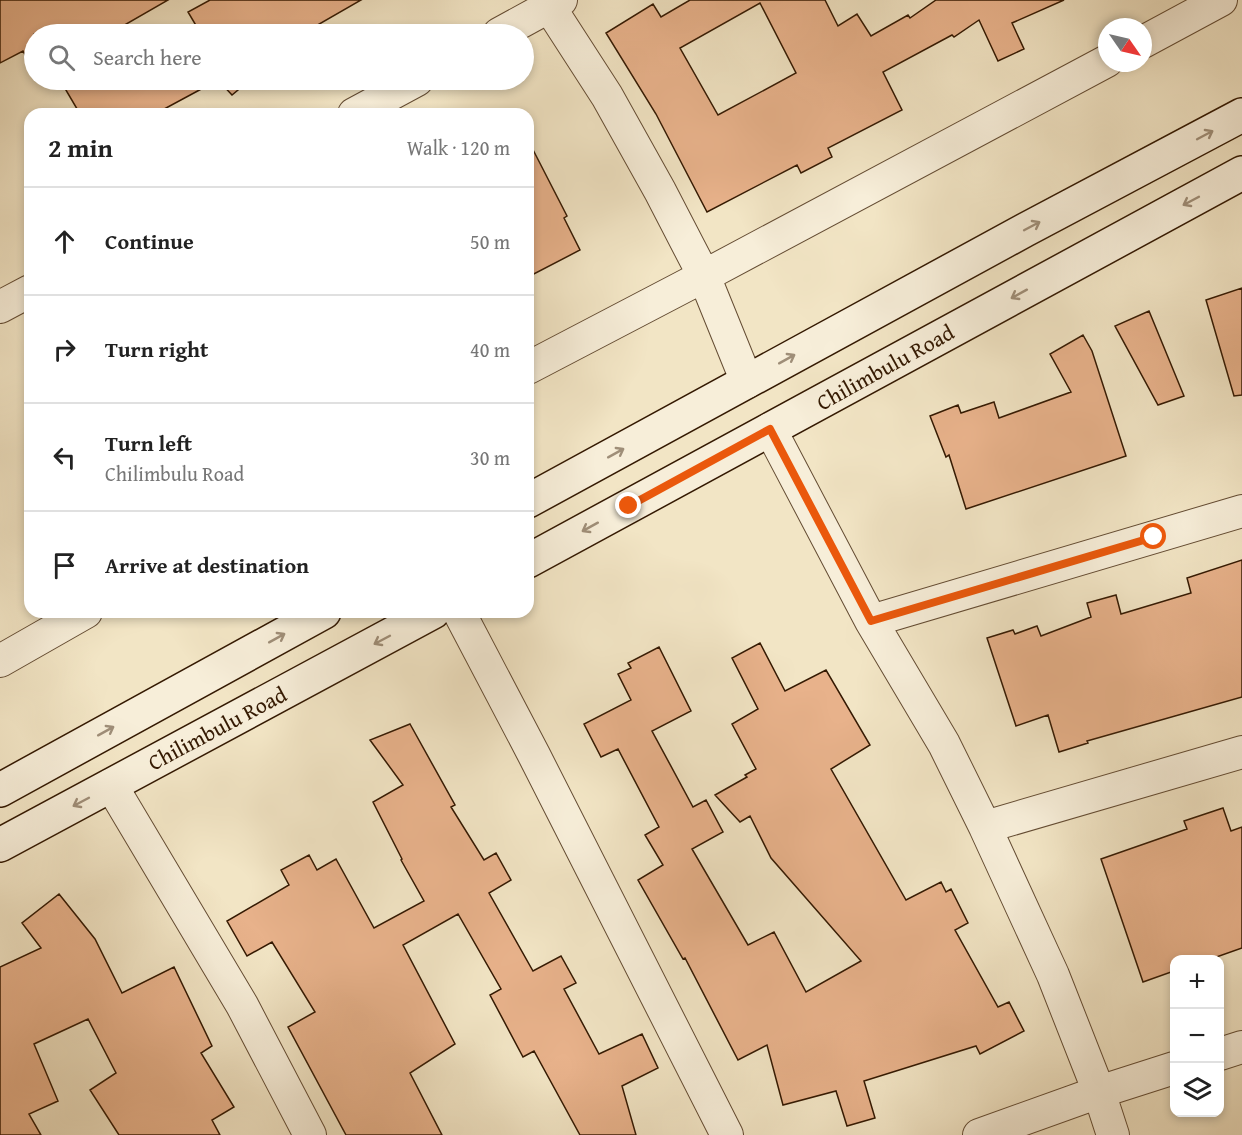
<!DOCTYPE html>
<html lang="en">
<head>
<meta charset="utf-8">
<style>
  body { margin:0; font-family:"Gentium Book Plus",serif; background:#f6f6f6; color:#222 }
  .controls { position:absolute; right:18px; bottom:18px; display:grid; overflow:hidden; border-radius:12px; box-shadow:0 3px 9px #0003 }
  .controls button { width:54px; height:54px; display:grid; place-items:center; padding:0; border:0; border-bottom:2px solid #e0e0e0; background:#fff; color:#222; font:30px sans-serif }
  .compass { position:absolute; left:1098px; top:18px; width:54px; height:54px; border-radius:50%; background:#fff; box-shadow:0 3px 9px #0003; rotate:124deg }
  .stop { position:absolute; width:18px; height:18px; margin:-14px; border:4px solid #ea580c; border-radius:50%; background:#fff }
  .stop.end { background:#ea580c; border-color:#fff; box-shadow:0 2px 6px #0008 }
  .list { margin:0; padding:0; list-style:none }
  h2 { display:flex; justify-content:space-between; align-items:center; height:78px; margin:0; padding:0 24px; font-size:26px }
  h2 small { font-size:20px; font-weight:400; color:#767676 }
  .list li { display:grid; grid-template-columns:39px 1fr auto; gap:18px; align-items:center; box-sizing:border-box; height:108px; padding:0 24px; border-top:2px solid #e0e0e0 }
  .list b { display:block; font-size:22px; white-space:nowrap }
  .list p { margin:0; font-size:20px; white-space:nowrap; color:#767676 }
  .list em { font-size:20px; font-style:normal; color:#767676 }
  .icon { flex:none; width:33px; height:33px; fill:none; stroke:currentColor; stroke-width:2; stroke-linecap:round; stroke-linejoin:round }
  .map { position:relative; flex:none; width:1242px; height:1135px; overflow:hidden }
  .search { position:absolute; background:#fff; box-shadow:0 3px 9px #0003; left:24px; top:24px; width:510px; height:66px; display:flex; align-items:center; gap:15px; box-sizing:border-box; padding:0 21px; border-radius:33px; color:#767676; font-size:22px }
  .panel { position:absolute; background:#fff; box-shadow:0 3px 9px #0003; left:24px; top:108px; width:510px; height:510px; border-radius:18px }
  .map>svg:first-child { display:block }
</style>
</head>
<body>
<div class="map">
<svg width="1242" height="1135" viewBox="0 0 1242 1135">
  <rect width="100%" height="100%" fill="#f2e5c5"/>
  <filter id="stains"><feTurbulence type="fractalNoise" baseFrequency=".00333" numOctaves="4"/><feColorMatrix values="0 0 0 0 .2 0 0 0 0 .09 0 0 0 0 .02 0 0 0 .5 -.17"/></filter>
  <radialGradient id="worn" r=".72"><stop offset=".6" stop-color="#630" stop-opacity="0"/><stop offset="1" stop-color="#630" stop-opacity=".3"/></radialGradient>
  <path fill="#e8b28b" stroke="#341902" stroke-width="1.5" fill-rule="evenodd" d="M0,0H168L109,34H34V72L23,51L0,63Z
    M210,0H361L302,34H201L188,12Z
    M690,0H825L838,26L857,14L871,36L908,15L910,18L936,0H1064L1012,23L1024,49L998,61L979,20L954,37L952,35L883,72L902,110L828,148L832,157L801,173L797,165L707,212L656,114L606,33L653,4L661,17ZM760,3L796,73L718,115L680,48Z
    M60,80H218L155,114H80Z
    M218,80H250L232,95Z
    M528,140L567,216L564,218L580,250L528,277Z
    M1242,288V395L1234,396L1206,300Z
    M1149,311L1184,396L1158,405L1115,326Z
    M1083,335L1092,351L1126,456L966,509L949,455L946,457L930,416L958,405L961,413L994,402L999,418L1071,392L1050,354Z
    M1242,560V697L1087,741L1088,743L1059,752L1048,715L1016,726L987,638L1013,630L1015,634L1037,626L1041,636L1091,617L1087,603L1116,595L1121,614L1191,593L1187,578Z
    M760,643L785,691L826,670L870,745L831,769L906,900L941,882L946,892L951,889L968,923L955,930L998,1007L1009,1002L1024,1031L980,1054L976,1046L864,1081L875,1118L847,1126L836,1091L783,1105L767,1045L738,1060L685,958L683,959L638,880L663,865L645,835L659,827L618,749L601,757L584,724L631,700L618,674L631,668L628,663L659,647L691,711L652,731L693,807L706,800L723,832L692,849L748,945L774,932L806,992L861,961L771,858L750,816L740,822L715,795L747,777L745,775L756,769L732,724L758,709L732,658Z
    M410,724L455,805L451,807L484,860L496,853L511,880L489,893L533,971L561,956L576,983L564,989L599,1054L642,1034L658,1068L622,1086L636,1135H580L534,1051L523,1057L490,995L501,989L458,914L403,945L455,1044L410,1073L442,1135H346L288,1027L315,1012L272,942L247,956L227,921L289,885L281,870L309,855L317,870L336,859L374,928L424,901L401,860L402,859L373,802L403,785L370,740Z
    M1223,808L1231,831L1242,827V948L1208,960H1174V971L1143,982L1101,859L1187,829L1184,821Z
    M59,894L95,939L122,993L174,967L212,1046L201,1053L234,1107L212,1120L220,1135H119L90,1090L116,1073L88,1019L34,1044L58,1101L29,1114L41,1135H0V967L41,948L22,923Z"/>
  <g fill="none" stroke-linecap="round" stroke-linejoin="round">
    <defs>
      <path id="street" d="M545,0L607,96L660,191L704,276L747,382
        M499,34L561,0
        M1143,42L1221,0
        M354,114L417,80
        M0,307L30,291
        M528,368L704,276L1107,61
        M770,429L871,621L944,744L985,827L1053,975L1099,1092L1113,1135
        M459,612L534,755L727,1135
        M871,621L1242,511
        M0,661L86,612
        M111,785L242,1005L310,1135
        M985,827L1242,752
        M1220,1054L1242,1047
        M979,1135L1099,1092L1174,1068"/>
      <path id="secondary" d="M528,501L1025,230L1242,115
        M528,561L1242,173
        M0,790L324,612
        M0,845L433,612"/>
    </defs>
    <use href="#street" stroke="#644c33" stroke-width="34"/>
    <use href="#secondary" stroke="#341902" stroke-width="36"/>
    <use href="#street" stroke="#f7eed9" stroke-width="32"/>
    <use href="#secondary" stroke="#f7eed9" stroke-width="33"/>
  </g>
  <defs><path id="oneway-shaft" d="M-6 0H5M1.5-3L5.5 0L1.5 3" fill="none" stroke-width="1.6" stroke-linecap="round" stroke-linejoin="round" transform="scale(1.5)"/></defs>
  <g stroke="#9f8e78">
    <use href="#oneway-shaft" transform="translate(1205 135) rotate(-28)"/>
    <use href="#oneway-shaft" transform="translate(1191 201) rotate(152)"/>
    <use href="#oneway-shaft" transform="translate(1032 226) rotate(-28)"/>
    <use href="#oneway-shaft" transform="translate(1019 294) rotate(151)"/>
    <use href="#oneway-shaft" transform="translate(787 359) rotate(-29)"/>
    <use href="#oneway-shaft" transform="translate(616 453) rotate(-29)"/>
    <use href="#oneway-shaft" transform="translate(590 527) rotate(151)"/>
    <use href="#oneway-shaft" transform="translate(277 638) rotate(-29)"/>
    <use href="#oneway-shaft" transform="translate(382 640) rotate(152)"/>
    <use href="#oneway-shaft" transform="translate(106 731) rotate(-29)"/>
    <use href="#oneway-shaft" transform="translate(81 802) rotate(152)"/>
  </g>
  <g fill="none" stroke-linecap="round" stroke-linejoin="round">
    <path stroke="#ea580c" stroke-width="8" d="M629,506L770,429L871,621L1154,537"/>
  </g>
  <g text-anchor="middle" stroke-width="5" stroke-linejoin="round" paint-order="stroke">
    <g font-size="22" fill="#341902" stroke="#f7eed9">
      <text transform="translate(885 367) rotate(-29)" y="8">Chilimbulu Road</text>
      <text transform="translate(217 728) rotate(-28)" y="8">Chilimbulu Road</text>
    </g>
  </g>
  <rect width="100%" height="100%" filter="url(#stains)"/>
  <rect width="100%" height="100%" fill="url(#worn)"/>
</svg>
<div class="controls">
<button>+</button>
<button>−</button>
<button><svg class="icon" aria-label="layers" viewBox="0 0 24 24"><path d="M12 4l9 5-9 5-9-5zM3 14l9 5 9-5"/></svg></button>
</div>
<svg class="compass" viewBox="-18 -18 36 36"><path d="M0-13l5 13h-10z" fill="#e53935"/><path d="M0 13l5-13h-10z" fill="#767676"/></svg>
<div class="stop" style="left:1154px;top:537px"></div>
<div class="stop end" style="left:629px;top:506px"></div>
<div class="search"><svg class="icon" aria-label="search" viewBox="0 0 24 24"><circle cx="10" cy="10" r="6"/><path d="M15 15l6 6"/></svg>Search here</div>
<section class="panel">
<h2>2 min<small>Walk · 120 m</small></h2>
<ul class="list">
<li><svg class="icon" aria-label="ahead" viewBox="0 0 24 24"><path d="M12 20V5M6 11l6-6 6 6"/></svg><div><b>Continue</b></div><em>50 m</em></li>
<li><svg class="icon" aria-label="right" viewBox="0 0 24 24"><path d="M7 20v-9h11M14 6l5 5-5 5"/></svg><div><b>Turn right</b></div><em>40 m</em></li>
<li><svg class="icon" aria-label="left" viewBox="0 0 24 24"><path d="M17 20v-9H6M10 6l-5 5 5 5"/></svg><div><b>Turn left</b><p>Chilimbulu Road</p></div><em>30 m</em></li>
<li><svg class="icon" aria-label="arrive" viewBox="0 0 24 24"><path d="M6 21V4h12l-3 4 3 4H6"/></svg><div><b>Arrive at destination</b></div></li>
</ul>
</section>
</div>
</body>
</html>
